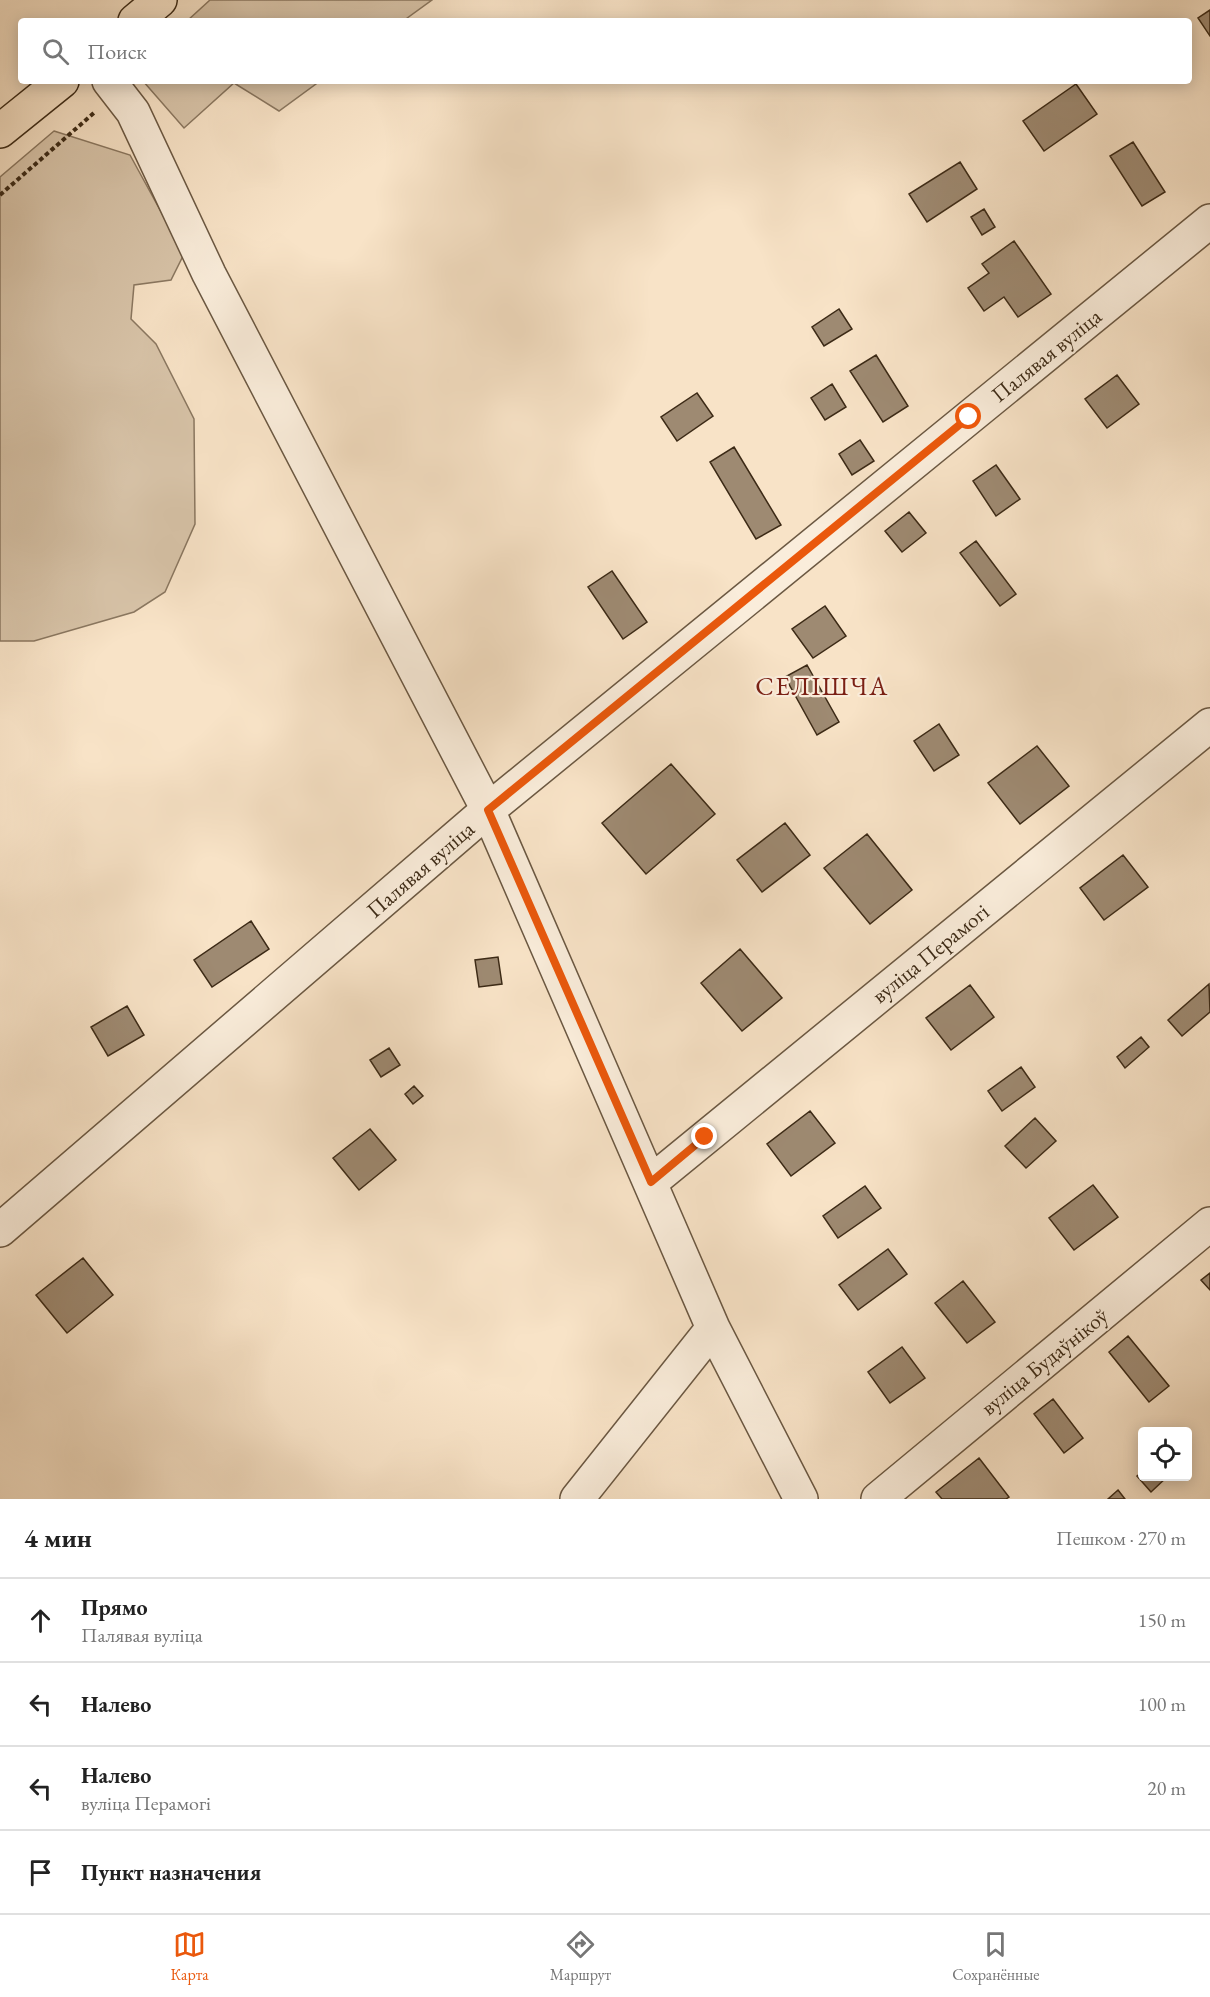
<!DOCTYPE html>
<html lang="ru">
<head>
<meta charset="utf-8">
<style>
  body { margin:0; font-family:"EB Garamond",serif; background:#f2f2f2; color:#222 }
  .controls { position:absolute; right:18px; bottom:18px; display:grid; overflow:hidden; border-radius:6px; box-shadow:0 3px 15px #0003 }
  .controls button { width:54px; height:54px; display:grid; place-items:center; padding:0; border:0; border-bottom:2px solid #e0e0e0; background:#fff; color:#222; font:30px sans-serif }
  .stop { position:absolute; width:18px; height:18px; margin:-14px; border:4px solid #ea580c; border-radius:50%; background:#fff }
  .stop.end { background:#ea580c; border-color:#fff; box-shadow:0 2px 6px #0008 }
  .list { margin:0; padding:0; list-style:none }
  h2 { display:flex; justify-content:space-between; align-items:center; height:78px; margin:0; padding:0 24px; font-size:26px }
  h2 small { font-size:20px; font-weight:400; color:#767676 }
  .list li { display:grid; grid-template-columns:39px 1fr auto; gap:18px; align-items:center; box-sizing:border-box; height:84px; padding:0 24px; border-top:2px solid #e0e0e0 }
  .list b { display:block; font-size:22px; white-space:nowrap }
  .list p { margin:0; font-size:20px; white-space:nowrap; color:#767676 }
  .list em { font-size:20px; font-style:normal; color:#767676 }
  .icon { flex:none; width:33px; height:33px; fill:none; stroke:currentColor; stroke-width:2; stroke-linecap:round; stroke-linejoin:round }
  .map { position:relative; flex:none; width:1210px; height:1499px; overflow:hidden }
  .search { position:absolute; background:#fff; box-shadow:0 3px 15px #0003; left:18px; right:18px; top:18px; height:66px; display:flex; align-items:center; gap:15px; box-sizing:border-box; padding:0 21px; border-radius:6px; color:#767676; font-size:22px }
  .sheet { height:414px; background:#fff }
  nav { display:flex; justify-content:space-around; align-items:center; box-sizing:border-box; height:84px; border-top:2px solid #e0e0e0; background:#fff; font-size:16px; color:#767676 }
  nav a { display:grid; justify-items:center; gap:3px }
  nav .on { color:#ea580c }
  .map>svg:first-child { display:block }
</style>
</head>
<body>
<div class="map">
<svg width="1210" height="1499" viewBox="0 0 1210 1499">
  <rect width="100%" height="100%" fill="#f8e3c7"/>
  <filter id="stains"><feTurbulence type="fractalNoise" baseFrequency=".00333" numOctaves="4"/><feColorMatrix values="0 0 0 0 .2 0 0 0 0 .09 0 0 0 0 .02 0 0 0 .5 -.17"/></filter>
  <radialGradient id="worn" r=".72"><stop offset=".6" stop-color="#630" stop-opacity="0"/><stop offset="1" stop-color="#630" stop-opacity=".3"/></radialGradient>
  <path fill="#d8c4a9" stroke="#8a7760" stroke-width="1.5" d="M210,0H432L403,21H187Z
    M143,81H320L279,111L234,83L184,128Z
    M54,131L130,155L184,254L171,280L134,285L131,319L156,344L194,419L195,524L165,592L134,612L34,641H0V177Z"/>
  <path fill="#9e8a72" stroke="#3c2a16" stroke-width="1.5" d="M1210,10V36L1198,18Z
    M1076,84L1097,114L1044,151L1023,121Z
    M1133,142L1165,192L1142,206L1110,156Z
    M960,162L977,189L927,222L909,194Z
    M984,209L995,227L982,235L971,217Z
    M1014,241L1051,294L1018,317L1004,297L984,311L968,288L989,273L982,264Z
    M839,309L852,329L824,346L812,327Z
    M876,355L908,406L883,422L850,371Z
    M1117,375L1139,404L1107,428L1085,399Z
    M832,384L846,407L825,420L811,398Z
    M697,393L713,416L677,441L661,417Z
    M860,440L874,461L852,475L839,454Z
    M734,447L781,525L756,539L710,462Z
    M996,465L1020,499L996,516L973,481Z
    M909,512L926,533L902,552L885,531Z
    M976,541L1016,594L1000,606L960,553Z
    M612,571L647,622L623,639L588,587Z
    M825,606L846,636L813,658L792,629Z
    M807,665L839,722L817,735L785,677Z
    M939,724L959,755L934,771L914,741Z
    M1037,746L1069,786L1020,824L988,783Z
    M671,764L715,814L646,874L602,823Z
    M785,823L810,855L762,892L737,860Z
    M867,834L912,890L870,924L824,868Z
    M1123,855L1148,887L1104,920L1080,888Z
    M251,921L269,949L212,987L194,960Z
    M740,949L782,998L742,1031L701,983Z
    M498,957L502,984L479,987L475,960Z
    M1209,984L1210,1012L1182,1036L1168,1020Z
    M970,985L994,1017L951,1050L926,1018Z
    M127,1006L144,1035L108,1056L91,1027Z
    M1141,1037L1149,1047L1125,1068L1117,1057Z
    M389,1048L400,1065L381,1077L370,1060Z
    M1021,1067L1035,1087L1002,1111L988,1091Z
    M414,1086L423,1096L413,1104L405,1094Z
    M810,1111L835,1143L791,1176L767,1144Z
    M1035,1118L1056,1141L1026,1168L1005,1146Z
    M370,1129L396,1160L359,1190L333,1158Z
    M1093,1185L1118,1217L1074,1250L1049,1218Z
    M865,1186L881,1208L838,1238L823,1216Z
    M888,1249L907,1274L858,1310L839,1285Z
    M83,1258L113,1295L67,1333L36,1295Z
    M1210,1273V1290L1201,1280Z
    M963,1281L995,1322L967,1343L935,1303Z
    M1128,1336L1169,1386L1149,1402L1109,1352Z
    M902,1347L925,1378L890,1403L868,1372Z
    M1053,1399L1083,1438L1064,1453L1034,1414Z
    M979,1458L1009,1497L1006,1499H942L936,1492Z
    M1142,1472V1476H1168L1151,1492L1137,1476Z
    M1118,1490L1125,1499H1108Z"/>
  <g fill="none" stroke-linecap="round" stroke-linejoin="round">
    <defs>
      <path id="minor" d="M109,81L133,112L209,274L488,810L713,1328L801,1499
        M651,1182L1210,725
        M0,1230L488,810L1210,221
        M577,1499L713,1328
        M878,1499L1210,1224"/>
      <path id="major" d="M135,21L160,0
        M0,131L62,81"/>
    </defs>
    <use href="#minor" stroke="#6b5842" stroke-width="36"/>
    <use href="#major" stroke="#3c2a16" stroke-width="36"/>
    <path stroke="#3c2a16" stroke-width="4" stroke-dasharray="4.5 3" stroke-linecap="butt" d="M0,195L95,112"/>
    <use href="#minor" stroke="#faeddb" stroke-width="33"/>
    <use href="#major" stroke="#f8e3c7" stroke-width="33"/>
  </g>
  <g fill="none" stroke-linecap="round" stroke-linejoin="round">
    <path stroke="#ea580c" stroke-width="8" d="M705,1137L651,1182L488,810L969,417"/>
  </g>
  <g text-anchor="middle" stroke-width="4.5" stroke-linejoin="round" paint-order="stroke">
    <g font-size="22" fill="#3c2a16" stroke="#faeddb">
      <text transform="translate(1046 355) rotate(-39)" y="8">Палявая вуліца</text>
      <text transform="translate(420 869) rotate(-41)" y="8">Палявая вуліца</text>
      <text transform="translate(930 953) rotate(-39)" y="8">вуліца Перамогі</text>
      <text transform="translate(1044 1361) rotate(-39)" y="8">вуліца Будаўнікоў</text>
    </g>
    <g font-size="26" letter-spacing="1.5" fill="#7a1f14" stroke="#faeddb">
      <text x="822" y="695">СЕЛІШЧА</text>
    </g>
  </g>
  <rect width="100%" height="100%" filter="url(#stains)"/>
  <rect width="100%" height="100%" fill="url(#worn)"/>
</svg>
<div class="controls">
<button><svg class="icon" aria-label="locate" viewBox="0 0 24 24"><circle cx="12" cy="12" r="6"/><path d="M12 2v4M12 18v4M2 12h4M18 12h4"/></svg></button>
</div>
<div class="stop" style="left:969px;top:417px"></div>
<div class="stop end" style="left:705px;top:1137px"></div>
<div class="search"><svg class="icon" aria-label="search" viewBox="0 0 24 24"><circle cx="10" cy="10" r="6"/><path d="M15 15l6 6"/></svg>Поиск</div>
</div>
<section class="sheet">
<h2>4 мин<small>Пешком · 270 m</small></h2>
<ul class="list">
<li><svg class="icon" aria-label="ahead" viewBox="0 0 24 24"><path d="M12 20V5M6 11l6-6 6 6"/></svg><div><b>Прямо</b><p>Палявая вуліца</p></div><em>150 m</em></li>
<li><svg class="icon" aria-label="left" viewBox="0 0 24 24"><path d="M17 20v-9H6M10 6l-5 5 5 5"/></svg><div><b>Налево</b></div><em>100 m</em></li>
<li><svg class="icon" aria-label="left" viewBox="0 0 24 24"><path d="M17 20v-9H6M10 6l-5 5 5 5"/></svg><div><b>Налево</b><p>вуліца Перамогі</p></div><em>20 m</em></li>
<li><svg class="icon" aria-label="arrive" viewBox="0 0 24 24"><path d="M6 21V4h12l-3 4 3 4H6"/></svg><div><b>Пункт назначения</b></div></li>
</ul>
</section>
<nav>
<a class="on"><svg class="icon" aria-label="map" viewBox="0 0 24 24"><path d="M3 6l6-2 6 2 6-2v14l-6 2-6-2-6 2zM9 4v14M15 6v14"/></svg>Карта</a>
<a><svg class="icon" aria-label="directions" viewBox="0 0 24 24"><path d="M12 3l9 9-9 9-9-9zM9 14v-3h6M13 9l2 2-2 2"/></svg>Маршрут</a>
<a><svg class="icon" aria-label="saved" viewBox="0 0 24 24"><path d="M7 4h10v16l-5-4-5 4z"/></svg>Сохранённые</a>
</nav>
</body>
</html>
